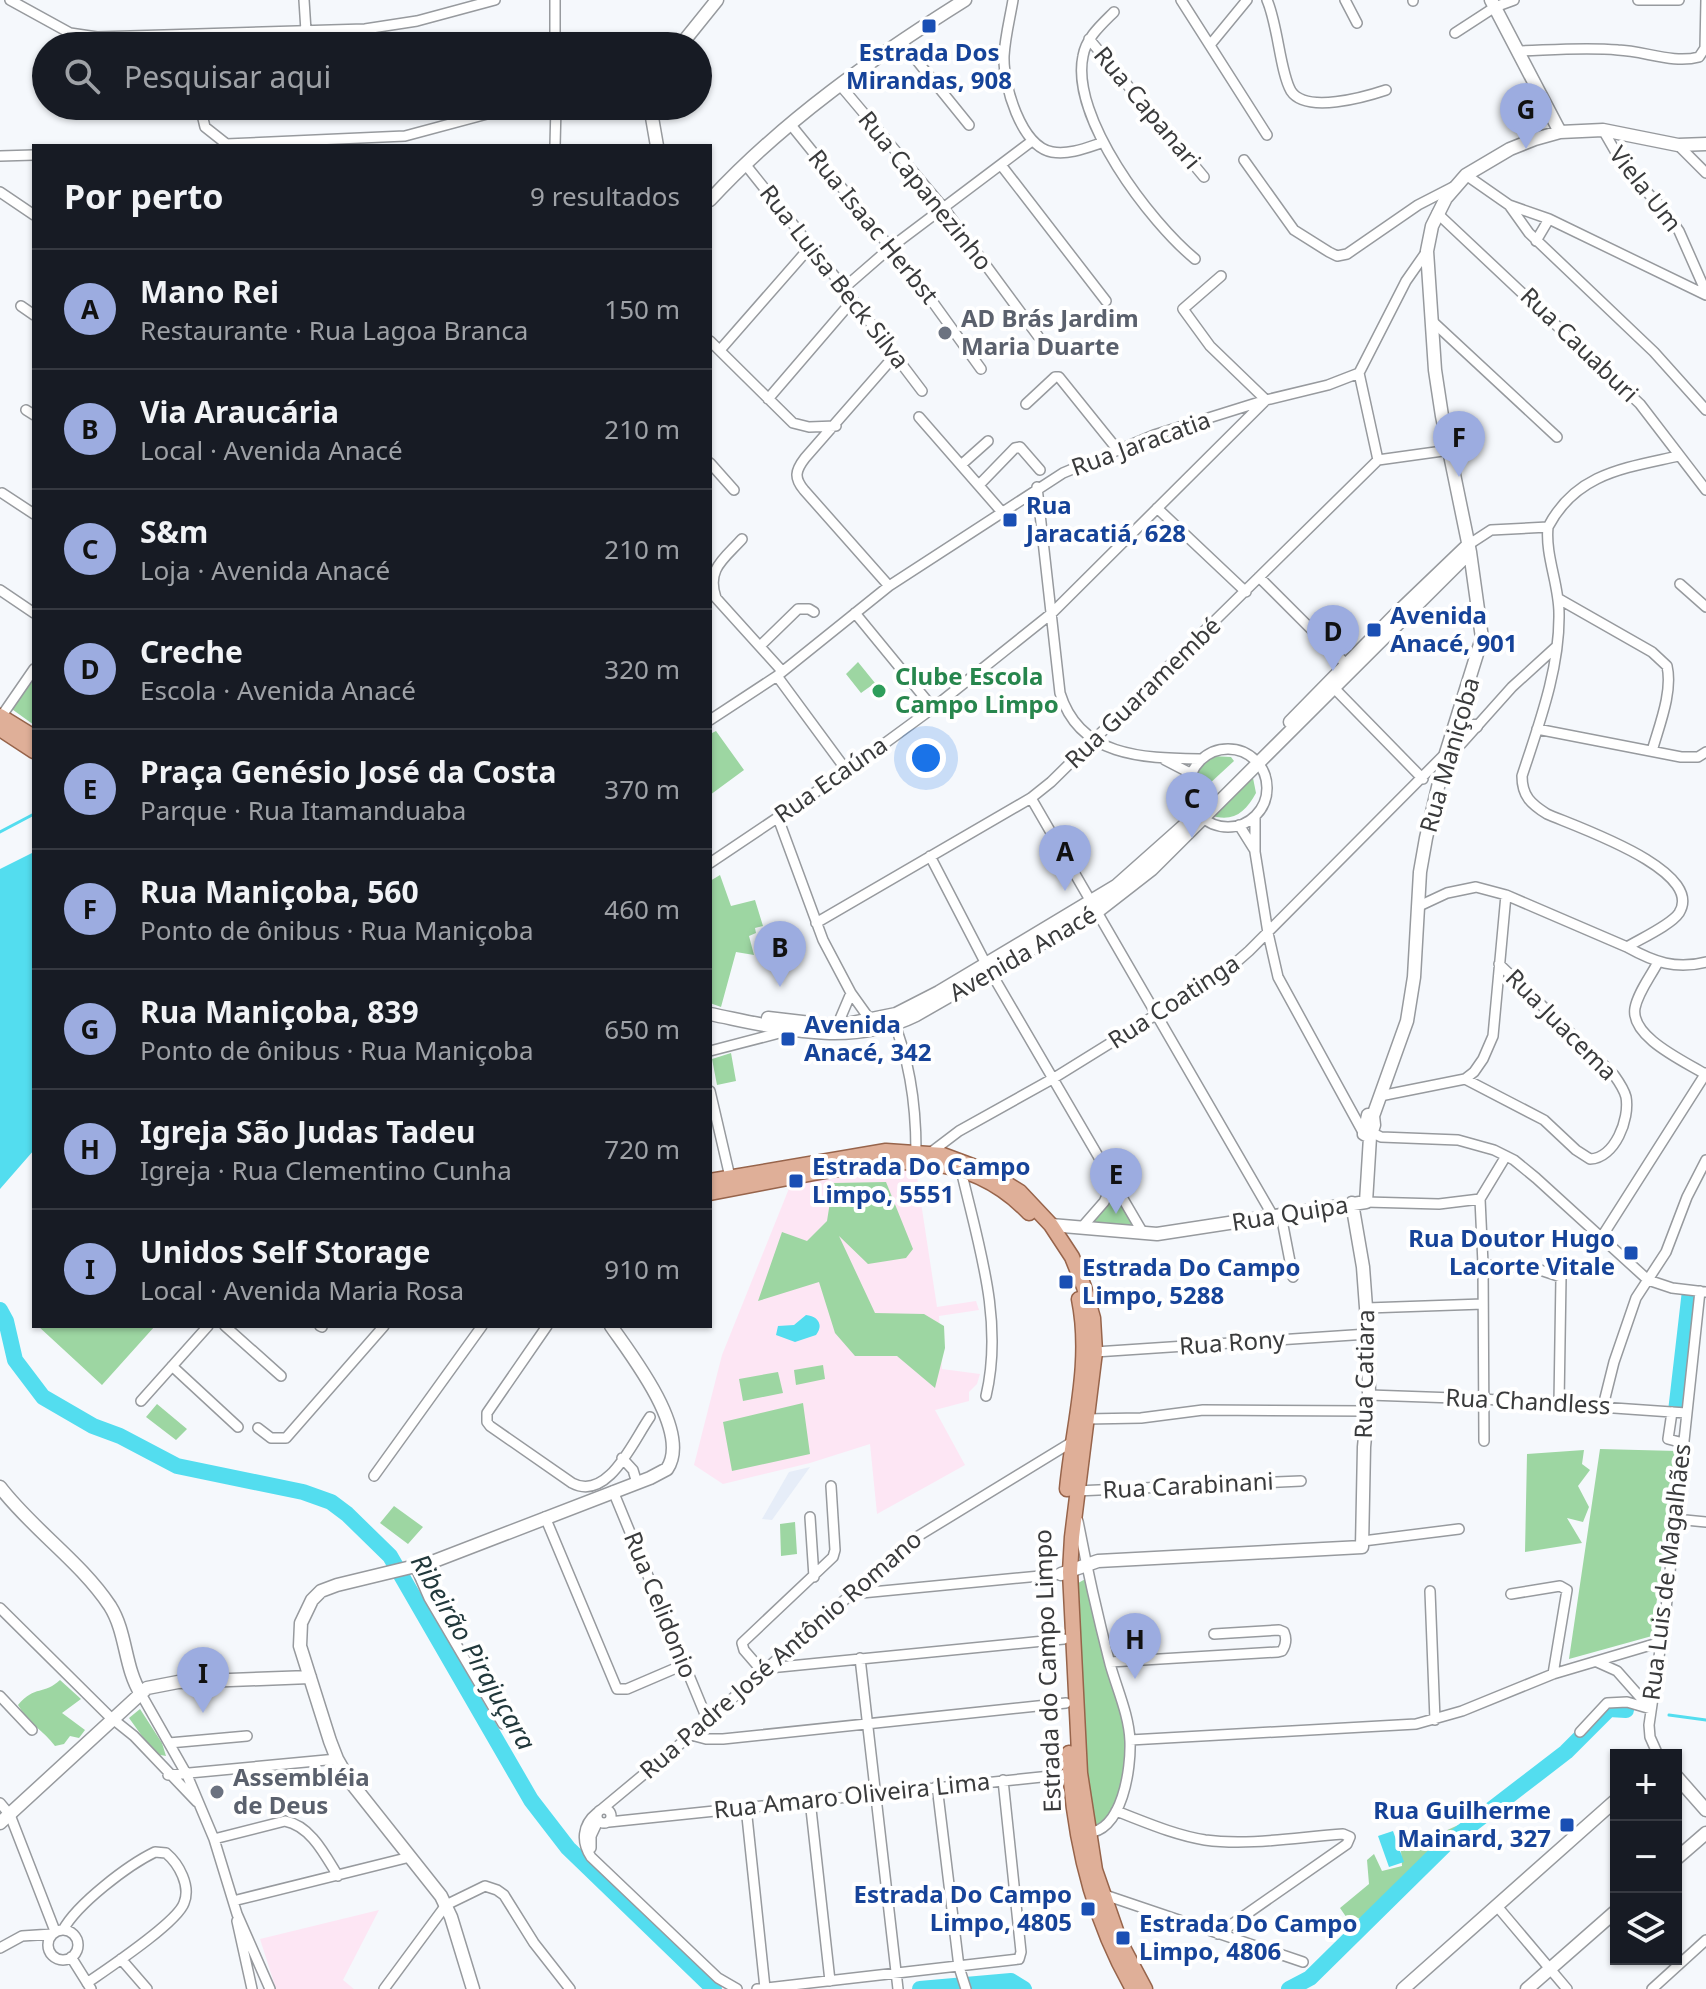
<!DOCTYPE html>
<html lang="pt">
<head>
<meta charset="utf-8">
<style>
  body { margin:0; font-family:"Noto Sans",sans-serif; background:#20242c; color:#f1f3f6 }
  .controls { position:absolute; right:24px; bottom:24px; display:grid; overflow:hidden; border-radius:0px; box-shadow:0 2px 6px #0004 }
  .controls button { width:72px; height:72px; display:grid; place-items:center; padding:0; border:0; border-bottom:2px solid #363941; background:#171b24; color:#f1f3f6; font:40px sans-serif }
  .you { position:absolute; left:926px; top:758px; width:28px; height:28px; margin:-20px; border:6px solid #fff; border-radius:50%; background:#1a73e8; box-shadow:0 0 0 12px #1a73e833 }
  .badge { display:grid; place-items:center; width:52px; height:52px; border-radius:50%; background:#9cace0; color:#111; font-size:26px; font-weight:700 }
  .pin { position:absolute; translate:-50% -66px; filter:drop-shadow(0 2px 4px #0008) }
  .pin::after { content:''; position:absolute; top:42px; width:28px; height:24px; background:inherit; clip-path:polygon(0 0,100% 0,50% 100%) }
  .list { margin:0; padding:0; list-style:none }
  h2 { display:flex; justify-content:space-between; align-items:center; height:104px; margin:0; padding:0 32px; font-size:34px }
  h2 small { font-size:26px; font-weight:400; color:#9ea1a6 }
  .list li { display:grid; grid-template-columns:52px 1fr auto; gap:24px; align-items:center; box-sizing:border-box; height:120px; padding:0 32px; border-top:2px solid #363941 }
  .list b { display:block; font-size:30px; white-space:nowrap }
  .list p { margin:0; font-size:26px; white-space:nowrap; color:#9ea1a6 }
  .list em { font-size:26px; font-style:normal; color:#9ea1a6 }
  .icon { flex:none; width:44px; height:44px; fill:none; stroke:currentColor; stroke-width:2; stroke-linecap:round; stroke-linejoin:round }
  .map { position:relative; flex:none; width:1706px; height:1989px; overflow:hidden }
  .search { position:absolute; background:#171b24; box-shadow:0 2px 6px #0004; left:32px; top:32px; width:680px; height:88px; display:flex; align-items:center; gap:20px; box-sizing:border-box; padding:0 28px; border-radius:44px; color:#9ea1a6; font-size:30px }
  .panel { position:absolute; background:#171b24; box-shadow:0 2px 6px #0004; left:32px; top:144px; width:680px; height:1184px; border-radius:0px }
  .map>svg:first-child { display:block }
</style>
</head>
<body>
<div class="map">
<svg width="1706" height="1989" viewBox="0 0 1706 1989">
  <rect width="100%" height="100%" fill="#f5f8fc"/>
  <path fill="#e6edf8" d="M810,1467L772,1520L762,1519L789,1472Z"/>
  <path fill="#fde6f4" d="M866,1170H916L937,1307L976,1301L979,1310L939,1316L942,1369L980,1374L977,1384L969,1392V1401L935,1410L965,1465L877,1514L870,1444L810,1463L723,1484L694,1465L722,1355L790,1186Z
    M379,1910L343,1980L354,1989H276L260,1939Z"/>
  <path fill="#9dd6a2" d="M858,662L875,683L861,693L846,674Z
    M34,671V725L9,707Z
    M716,731L744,770L710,795V734Z
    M1212,756L1231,757L1234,761L1195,797L1191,775L1199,764Z
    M1252,773L1256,793C1245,813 1233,823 1209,815Z
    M720,875L731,906L755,900L763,926L755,928L756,933L749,936L754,955L736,952L721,1007L710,1003V881Z
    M731,1053L736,1081L717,1085L712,1059Z
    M886,1182L913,1249L906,1258L868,1264L839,1236L875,1313L924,1314L944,1326L945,1348L935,1388L897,1356H855L835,1333L819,1282L758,1301L782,1232L807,1241L827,1221L833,1183Z
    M1116,1189L1140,1232L1087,1225Z
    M38,1326H155L102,1385Z
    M823,1365L825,1379L796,1385L794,1370Z
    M778,1372L783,1393L743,1401L739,1379Z
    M803,1403L810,1454L732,1471L723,1422Z
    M157,1404L187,1429L176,1440L146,1417Z
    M1600,1449L1677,1451L1652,1636L1569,1659Z
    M1584,1450L1582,1464L1590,1470L1578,1486L1589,1507L1583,1522L1567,1518L1582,1543L1525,1552L1527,1454Z
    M394,1506L423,1527L408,1544L380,1523Z
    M795,1522L797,1554L781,1556L780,1524Z
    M1089,1577L1128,1740L1129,1765L1116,1811L1091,1833L1071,1587Z
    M60,1680L81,1699L62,1713L85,1730L79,1738L70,1736L64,1744L55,1746C44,1731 28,1723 18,1705C35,1685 44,1695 60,1680Z
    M140,1709L162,1743L166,1756L155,1754L129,1718Z
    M1476,1817L1459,1839L1363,1917L1349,1921L1340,1908L1369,1884L1367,1860L1374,1854L1382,1871L1402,1866L1401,1851Z"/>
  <path fill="#53ddef" d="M34,852V1150L0,1189V869Z
    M1682,1290L1698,1292L1685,1412L1668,1411Z
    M806,1315C818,1316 824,1325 816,1335L795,1342L776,1335L778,1326L794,1325Z
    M1393,1831L1404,1862L1389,1867L1378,1836Z"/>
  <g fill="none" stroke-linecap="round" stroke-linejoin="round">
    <path stroke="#53ddef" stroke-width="3" d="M0,832L34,814
      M1669,1715L1706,1720"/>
    <path stroke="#53ddef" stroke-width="16" d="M0,1310L6,1321L15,1360L43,1397L93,1426L120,1436L177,1466L303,1492L331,1502L347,1514L390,1556L531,1800L568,1848L714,1989
      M920,1989L1011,1981L1024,1989
      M1289,1989L1310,1978L1445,1845L1566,1752L1609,1709L1626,1710"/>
    <defs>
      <path id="street" d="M10,0L70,33L97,37L365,29L417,21L495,0
        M304,0L306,31
        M555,0V46
        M1013,0C1010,18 1005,37 1004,56C1003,85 1021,146 1052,152C1069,155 1086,148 1101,143
        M1181,0L1267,135
        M1267,0C1278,25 1280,72 1291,91C1306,114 1365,97 1386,90
        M1345,0L1357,23
        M1413,0V1
        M1638,0H1679
        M1114,12C1101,25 1086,38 1083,56C1070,117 1150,222 1195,259
        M1455,33L1495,7L1514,0
        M1089,39L1204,177
        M901,41L969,125
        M1210,45L1247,0
        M200,46V34
        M1517,51C1551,50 1585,47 1618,50C1645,51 1673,64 1699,57L1705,48L1706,0
        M840,85L943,207L1038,336
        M200,106L205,127L229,146
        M791,125L919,283L981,369
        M1603,130L1626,170L1664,210L1679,231L1706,292
        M226,144L405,136L517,106
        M1678,145L1706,173
        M555,146L556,106
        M0,156L34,155
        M1244,160L1294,230L1329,252L1337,256L1347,254L1418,205L1453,187
        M745,164L844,288L922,391
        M1001,165L1106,301
        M1466,175L1509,205L1549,219L1706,295
        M0,192L34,215
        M1509,205L1529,233L1654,352L1706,410
        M1437,213L1640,404L1706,490
        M1536,241L1549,219
        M844,288L890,248L1032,141
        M21,306L34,315
        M1431,320L1557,437
        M710,341L793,423L809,427L836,426
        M720,350L811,246
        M1359,373L1378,460
        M768,399L853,300
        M1026,404L1055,377H1059L1117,449
        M26,410L34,415
        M919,417L1001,511
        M710,463L734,490
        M961,465L988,441
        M979,485L1015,448L1020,447L1040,470
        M1037,487L1060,693C1080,758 1144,758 1202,759
        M2,493L34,514
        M1157,508L1246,592
        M742,539C724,559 706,569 716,598L782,671
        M1468,545L1491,530L1548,527
        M1259,577L1350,668
        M1680,584L1706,607
        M889,586L804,490C794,478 795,471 805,458L896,354
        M0,590L34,613
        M1559,599L1652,652L1667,666C1673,692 1659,726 1652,751
        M855,613L933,708
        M760,646L798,609H809L814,612
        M777,676L847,771
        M1335,689L1423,779
        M5,711L34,669
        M710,720L777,676L889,586L1063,473L1154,435L1266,400L1328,385L1359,373L1406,281L1427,251
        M1537,729L1681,757H1698L1706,752
        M1189 788a39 39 0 1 1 78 0a39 39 0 1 1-78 0Z
        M1165,760L1192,774
        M1031,798L1273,1216
        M1255,817V852L1268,933L1278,977L1364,1134
        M778,818L823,940L851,993L871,1021
        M1239,825L1254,849
        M930,856L986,964L1143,1233
        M710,863L847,771L933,708L1052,613L1266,400L1210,346L1183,309L1221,276
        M1417,907L1447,893L1476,887L1506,895L1627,947C1640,939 1671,925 1679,913C1706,870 1574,826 1547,814C1531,804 1522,796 1522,776C1539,724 1560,668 1559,613C1559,585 1545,555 1548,527C1576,473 1625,468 1678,456
        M816,923L1031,798L1051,782L1378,460L1450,450
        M1627,947C1654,962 1676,970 1706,962
        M1658,962C1651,976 1638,992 1635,1008C1630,1037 1684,1061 1705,1074
        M892,1018C910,1060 916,1106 916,1151
        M837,1026L851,993
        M710,1051L787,1031
        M1465,1079L1544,1120L1576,1150L1590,1159C1615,1158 1630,1119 1626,1097C1624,1089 1619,1082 1614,1075L1499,964
        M710,1091L730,1177
        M1380,1096L1465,1079L1474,1072L1483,1059L1493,1036L1506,895
        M1373,1133L1381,1137L1458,1140L1494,1150L1514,1160L1536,1178L1648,1280L1672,1288L1706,1292
        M930,1153L959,1131L1054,1078L1225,972L1249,951L1446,753L1461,744L1512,687L1557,646
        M961,1170C978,1244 1004,1320 986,1396
        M1480,1199L1483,1264L1484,1441
        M1366,1202L1439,1204L1480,1199L1506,1156
        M1281,1215L1293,1277
        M1083,1226L1104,1202L1114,1181
        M1601,1238L1706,1073
        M1483,1264L1540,1270L1561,1277L1559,1403
        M1367,1308L1483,1304
        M225,1326L281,1376
        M320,1326L322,1327
        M547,1326L487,1413V1422L490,1426L572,1483C608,1502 633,1441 650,1417
        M1095,1352L1368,1334
        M172,1366L238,1427
        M1369,1395L1483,1399L1686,1413
        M141,1401L208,1326
        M1603,1406L1614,1362L1636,1298L1666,1252L1687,1197L1706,1160
        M1672,1412L1668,1439L1683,1443
        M1086,1419L1141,1418L1203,1410L1367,1411
        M258,1428L271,1438H286L384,1326
        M622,1458L633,1470L637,1483
        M374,1476L482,1326
        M613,1491L707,1719
        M1076,1491L1301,1481
        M545,1517L617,1689H627L683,1665
        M810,1517L814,1577
        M1675,1519L1706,1522
        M1078,1521C1087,1569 1098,1617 1110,1664C1117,1689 1129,1715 1130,1741C1131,1768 1123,1831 1087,1833
        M1363,1541L1459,1529
        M415,1566L429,1598L503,1724
        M1430,1591L1435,1720
        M851,1594L1061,1574
        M1511,1594L1560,1586L1567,1590L1553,1674
        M0,1608L109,1716L134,1736L197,1802
        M860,1658L898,1989
        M1110,1662L1278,1652L1282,1651C1286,1645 1287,1639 1284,1632L1279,1630L1214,1634
        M1597,1662L1617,1671L1648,1706
        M769,1668L1064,1639
        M763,1672L744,1650L742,1643L833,1557L835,1550L831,1486
        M141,1694L187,1775L214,1839L237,1914L270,1989
        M0,1696L32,1730
        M1580,1732L1607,1703L1627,1702L1651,1709
        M691,1735L706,1739H723L1066,1703
        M1130,1740L1416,1724L1462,1711L1553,1674L1661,1642
        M169,1743L247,1736
        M1658,1755L1650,1737L1649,1725L1666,1609L1700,1291
        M168,1775L337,1759
        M937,1786L959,1967L966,1989
        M810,1800L830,1981
        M0,1803L10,1815L55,1931
        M746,1807L765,1988
        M597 1816a7 7 0 1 1 14 0a7 7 0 1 1-14 0Z
        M602,1809L691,1735L915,1538L1072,1442
        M1116,1811C1145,1822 1174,1835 1205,1840C1249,1846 1298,1837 1343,1834L1350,1837L1347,1844L1218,1934
        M597,1813C582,1825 581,1842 591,1857L718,1978L737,1989
        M609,1822L1070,1774
        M214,1839L285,1821C311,1826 325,1855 338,1876
        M591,1848V1836L598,1821
        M1102,1894L1303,1962
        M233,1901L410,1857
        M1496,1905L1567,1989
        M237,1921L252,1989
        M48 1945a15 15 0 1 1 30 0a15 15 0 1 1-30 0Z
        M63,1930C77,1904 128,1865 155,1852L166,1853C179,1864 191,1886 184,1903C177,1923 107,1969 87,1983
        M0,1948L22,1936L52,1934
        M71,1957L91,1989
        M121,1959L147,1989
        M384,1989L446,1905L485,1886L497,1890L504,1895L534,1943L570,1989
        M757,1989L1019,1959L1021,1952L1003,1780
        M1652,1989L1706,1940"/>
      <path id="secondary" d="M1491,0L1560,132
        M680,46L717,0
        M650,106L657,146
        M710,200C783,121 874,57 965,0
        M1460,712L1459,721L1463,726H1476
        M1290,722L1396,614L1468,545
        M710,1014C780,1028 849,1048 916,1015L1098,911L1152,869L1470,552
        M768,1018L837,1026L896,1014L939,992L1116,886L1197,814
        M1368,1115L1373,1116L1374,1125L1370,1137L1364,1134Z
        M1373,1116L1407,1021L1414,977L1420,872L1426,838L1446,753L1482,638L1470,552L1442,416L1435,370L1427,251L1432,226L1446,198L1466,175L1510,149L1535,139L1560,132L1603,130L1678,145L1706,144
        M1051,1225L1157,1234L1366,1202L1370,1137
        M0,1487C33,1530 80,1561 110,1606C127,1633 124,1667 141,1694
        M1061,1574L1098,1561L1362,1547L1364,1447L1369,1395L1368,1334L1363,1267L1352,1203
        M1676,1776L1706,1810
        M0,1823L147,1688L178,1682L310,1677
        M1676,1859L1706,1833
        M473,1989L451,1917L441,1896L349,1780L337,1759L330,1741L300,1646L301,1623L312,1600L321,1591L337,1585L432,1562L650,1478L667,1469C692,1432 631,1355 611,1326
        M1403,1989L1616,1800
        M1527,1989L1616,1911"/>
      <path id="primary" d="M0,716L34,737
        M0,729L34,751
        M710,1181L886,1151L943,1155L986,1171L1020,1192L1051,1225L1072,1257L1084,1287L1093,1318L1095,1352L1072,1537L1070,1572L1080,1773L1095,1870L1120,1942L1145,1989
        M710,1193C745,1186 779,1180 814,1173C892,1159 967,1148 1029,1213
        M1067,1489C1073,1425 1092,1363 1079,1299
        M1069,1753C1073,1837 1091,1916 1133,1989"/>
    </defs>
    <use href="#street" stroke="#979a9e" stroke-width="12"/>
    <use href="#secondary" stroke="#979a9e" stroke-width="15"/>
    <use href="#primary" stroke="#97644b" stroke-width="17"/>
    <use href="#street" stroke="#fff" stroke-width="9"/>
    <use href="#secondary" stroke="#fff" stroke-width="12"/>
    <use href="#primary" stroke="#dfaf98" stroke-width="14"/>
  </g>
  <g fill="#1a4fb4" stroke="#fff" stroke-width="3">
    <rect x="921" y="18" width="16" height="16" rx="4"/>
    <rect x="1002" y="512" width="16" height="16" rx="4"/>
    <rect x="1366" y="622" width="16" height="16" rx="4"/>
    <rect x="780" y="1031" width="16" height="16" rx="4"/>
    <rect x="788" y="1173" width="16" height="16" rx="4"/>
    <rect x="1623" y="1245" width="16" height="16" rx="4"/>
    <rect x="1058" y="1274" width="16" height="16" rx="4"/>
    <rect x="1559" y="1817" width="16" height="16" rx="4"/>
    <rect x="1080" y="1901" width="16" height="16" rx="4"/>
    <rect x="1115" y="1930" width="16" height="16" rx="4"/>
  </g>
  <g fill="#6b7280" stroke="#fff" stroke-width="3">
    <circle cx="945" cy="333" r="8"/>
    <circle cx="217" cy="1792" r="8"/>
  </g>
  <circle fill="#2e9e5b" stroke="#fff" stroke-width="3" cx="879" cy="691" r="8"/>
  <g text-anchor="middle" stroke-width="8" stroke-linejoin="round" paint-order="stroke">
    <g font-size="24" font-weight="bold" fill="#164399" stroke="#fff" text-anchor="start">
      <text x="929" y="61" text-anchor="middle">Estrada Dos<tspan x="929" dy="28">Mirandas, 908</tspan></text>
      <text x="1026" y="514">Rua<tspan x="1026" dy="28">Jaracatiá, 628</tspan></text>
      <text x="1390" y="624">Avenida<tspan x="1390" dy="28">Anacé, 901</tspan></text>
      <text x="804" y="1033">Avenida<tspan x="804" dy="28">Anacé, 342</tspan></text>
      <text x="812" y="1175">Estrada Do Campo<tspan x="812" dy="28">Limpo, 5551</tspan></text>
      <text x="1615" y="1247" text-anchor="end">Rua Doutor Hugo<tspan x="1615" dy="28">Lacorte Vitale</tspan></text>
      <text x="1082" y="1276">Estrada Do Campo<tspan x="1082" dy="28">Limpo, 5288</tspan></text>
      <text x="1551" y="1819" text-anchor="end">Rua Guilherme<tspan x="1551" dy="28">Mainard, 327</tspan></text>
      <text x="1072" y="1903" text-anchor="end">Estrada Do Campo<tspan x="1072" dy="28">Limpo, 4805</tspan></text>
      <text x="1139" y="1932">Estrada Do Campo<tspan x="1139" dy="28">Limpo, 4806</tspan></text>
    </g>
    <g font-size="24" fill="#3a3b3c" stroke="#fff">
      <text transform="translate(1147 108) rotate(50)" y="8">Rua Capanari</text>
      <text transform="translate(1645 189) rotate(52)" y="8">Viela Um</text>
      <text transform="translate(925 191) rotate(51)" y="8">Rua Capanezinho</text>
      <text transform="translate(873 227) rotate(51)" y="8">Rua Isaac Herbst</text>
      <text transform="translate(834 277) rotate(52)" y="8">Rua Luisa Beck Silva</text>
      <text transform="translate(1579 345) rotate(44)" y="8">Rua Cauaburi</text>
      <text transform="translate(1141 444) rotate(-20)" y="8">Rua Jaracatia</text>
      <text transform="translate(1143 693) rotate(-44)" y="8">Rua Guaramembé</text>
      <text transform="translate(1450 755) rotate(-74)" y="8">Rua Maniçoba</text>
      <text transform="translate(831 780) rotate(-35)" y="8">Rua Ecaúna</text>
      <text transform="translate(1023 954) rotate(-30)" y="8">Avenida Anacé</text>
      <text transform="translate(1174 1002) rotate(-33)" y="8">Rua Coatinga</text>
      <text transform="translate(1561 1025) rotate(45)" y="8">Rua Juacema</text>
      <text transform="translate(1290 1214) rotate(-9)" y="8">Rua Quipa</text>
      <text transform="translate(1232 1343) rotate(-4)" y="8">Rua Rony</text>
      <text transform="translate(1365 1374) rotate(-89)" y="8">Rua Catiara</text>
      <text transform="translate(1528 1402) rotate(3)" y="8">Rua Chandless</text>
      <text transform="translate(1188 1486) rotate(-3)" y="8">Rua Carabinani</text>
      <text transform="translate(1667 1572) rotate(-83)" y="8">Rua Luis de Magalhães</text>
      <text transform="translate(660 1605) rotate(68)" y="8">Rua Celidonio</text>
      <text transform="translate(781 1655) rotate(-41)" y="8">Rua Padre José Antônio Romano</text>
      <text transform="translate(1048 1671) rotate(-92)" y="8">Estrada do Campo Limpo</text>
      <text transform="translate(852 1796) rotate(-6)" y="8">Rua Amaro Oliveira Lima</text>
    </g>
    <g font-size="24" font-weight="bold" fill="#5b616d" stroke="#fff" text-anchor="start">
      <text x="961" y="327">AD Brás Jardim<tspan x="961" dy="28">Maria Duarte</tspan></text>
      <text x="233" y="1786">Assembléia<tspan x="233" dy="28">de Deus</tspan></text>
    </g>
    <g font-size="24" font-weight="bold" fill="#27864d" stroke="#fff" text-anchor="start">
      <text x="895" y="685">Clube Escola<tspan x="895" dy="28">Campo Limpo</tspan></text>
    </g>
    <g font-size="26" font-style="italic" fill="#21383b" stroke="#fff">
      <text transform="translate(473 1652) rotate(60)" y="9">Ribeirão Pirajuçara</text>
    </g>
  </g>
</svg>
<div class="controls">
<button>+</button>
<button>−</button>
<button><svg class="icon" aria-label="layers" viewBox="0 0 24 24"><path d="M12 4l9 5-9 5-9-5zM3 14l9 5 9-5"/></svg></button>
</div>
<div class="you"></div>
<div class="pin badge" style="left:1065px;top:891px">A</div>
<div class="pin badge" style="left:780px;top:987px">B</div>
<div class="pin badge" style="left:1192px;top:838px">C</div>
<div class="pin badge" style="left:1333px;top:671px">D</div>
<div class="pin badge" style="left:1116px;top:1214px">E</div>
<div class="pin badge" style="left:1459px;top:477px">F</div>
<div class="pin badge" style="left:1526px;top:149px">G</div>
<div class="pin badge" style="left:1135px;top:1679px">H</div>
<div class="pin badge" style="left:203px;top:1713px">I</div>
<div class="search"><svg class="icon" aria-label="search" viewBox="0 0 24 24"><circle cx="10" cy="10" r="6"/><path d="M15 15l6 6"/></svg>Pesquisar aqui</div>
<section class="panel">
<h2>Por perto<small>9 resultados</small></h2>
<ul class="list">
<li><span class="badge">A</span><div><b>Mano Rei</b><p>Restaurante · Rua Lagoa Branca</p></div><em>150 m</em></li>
<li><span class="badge">B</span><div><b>Via Araucária</b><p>Local · Avenida Anacé</p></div><em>210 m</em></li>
<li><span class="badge">C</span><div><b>S&amp;m</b><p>Loja · Avenida Anacé</p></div><em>210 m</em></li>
<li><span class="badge">D</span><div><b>Creche</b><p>Escola · Avenida Anacé</p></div><em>320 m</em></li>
<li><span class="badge">E</span><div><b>Praça Genésio José da Costa</b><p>Parque · Rua Itamanduaba</p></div><em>370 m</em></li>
<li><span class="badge">F</span><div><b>Rua Maniçoba, 560</b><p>Ponto de ônibus · Rua Maniçoba</p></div><em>460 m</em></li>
<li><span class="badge">G</span><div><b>Rua Maniçoba, 839</b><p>Ponto de ônibus · Rua Maniçoba</p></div><em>650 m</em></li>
<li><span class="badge">H</span><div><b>Igreja São Judas Tadeu</b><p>Igreja · Rua Clementino Cunha</p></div><em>720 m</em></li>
<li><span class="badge">I</span><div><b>Unidos Self Storage</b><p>Local · Avenida Maria Rosa</p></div><em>910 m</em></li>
</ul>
</section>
</div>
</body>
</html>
